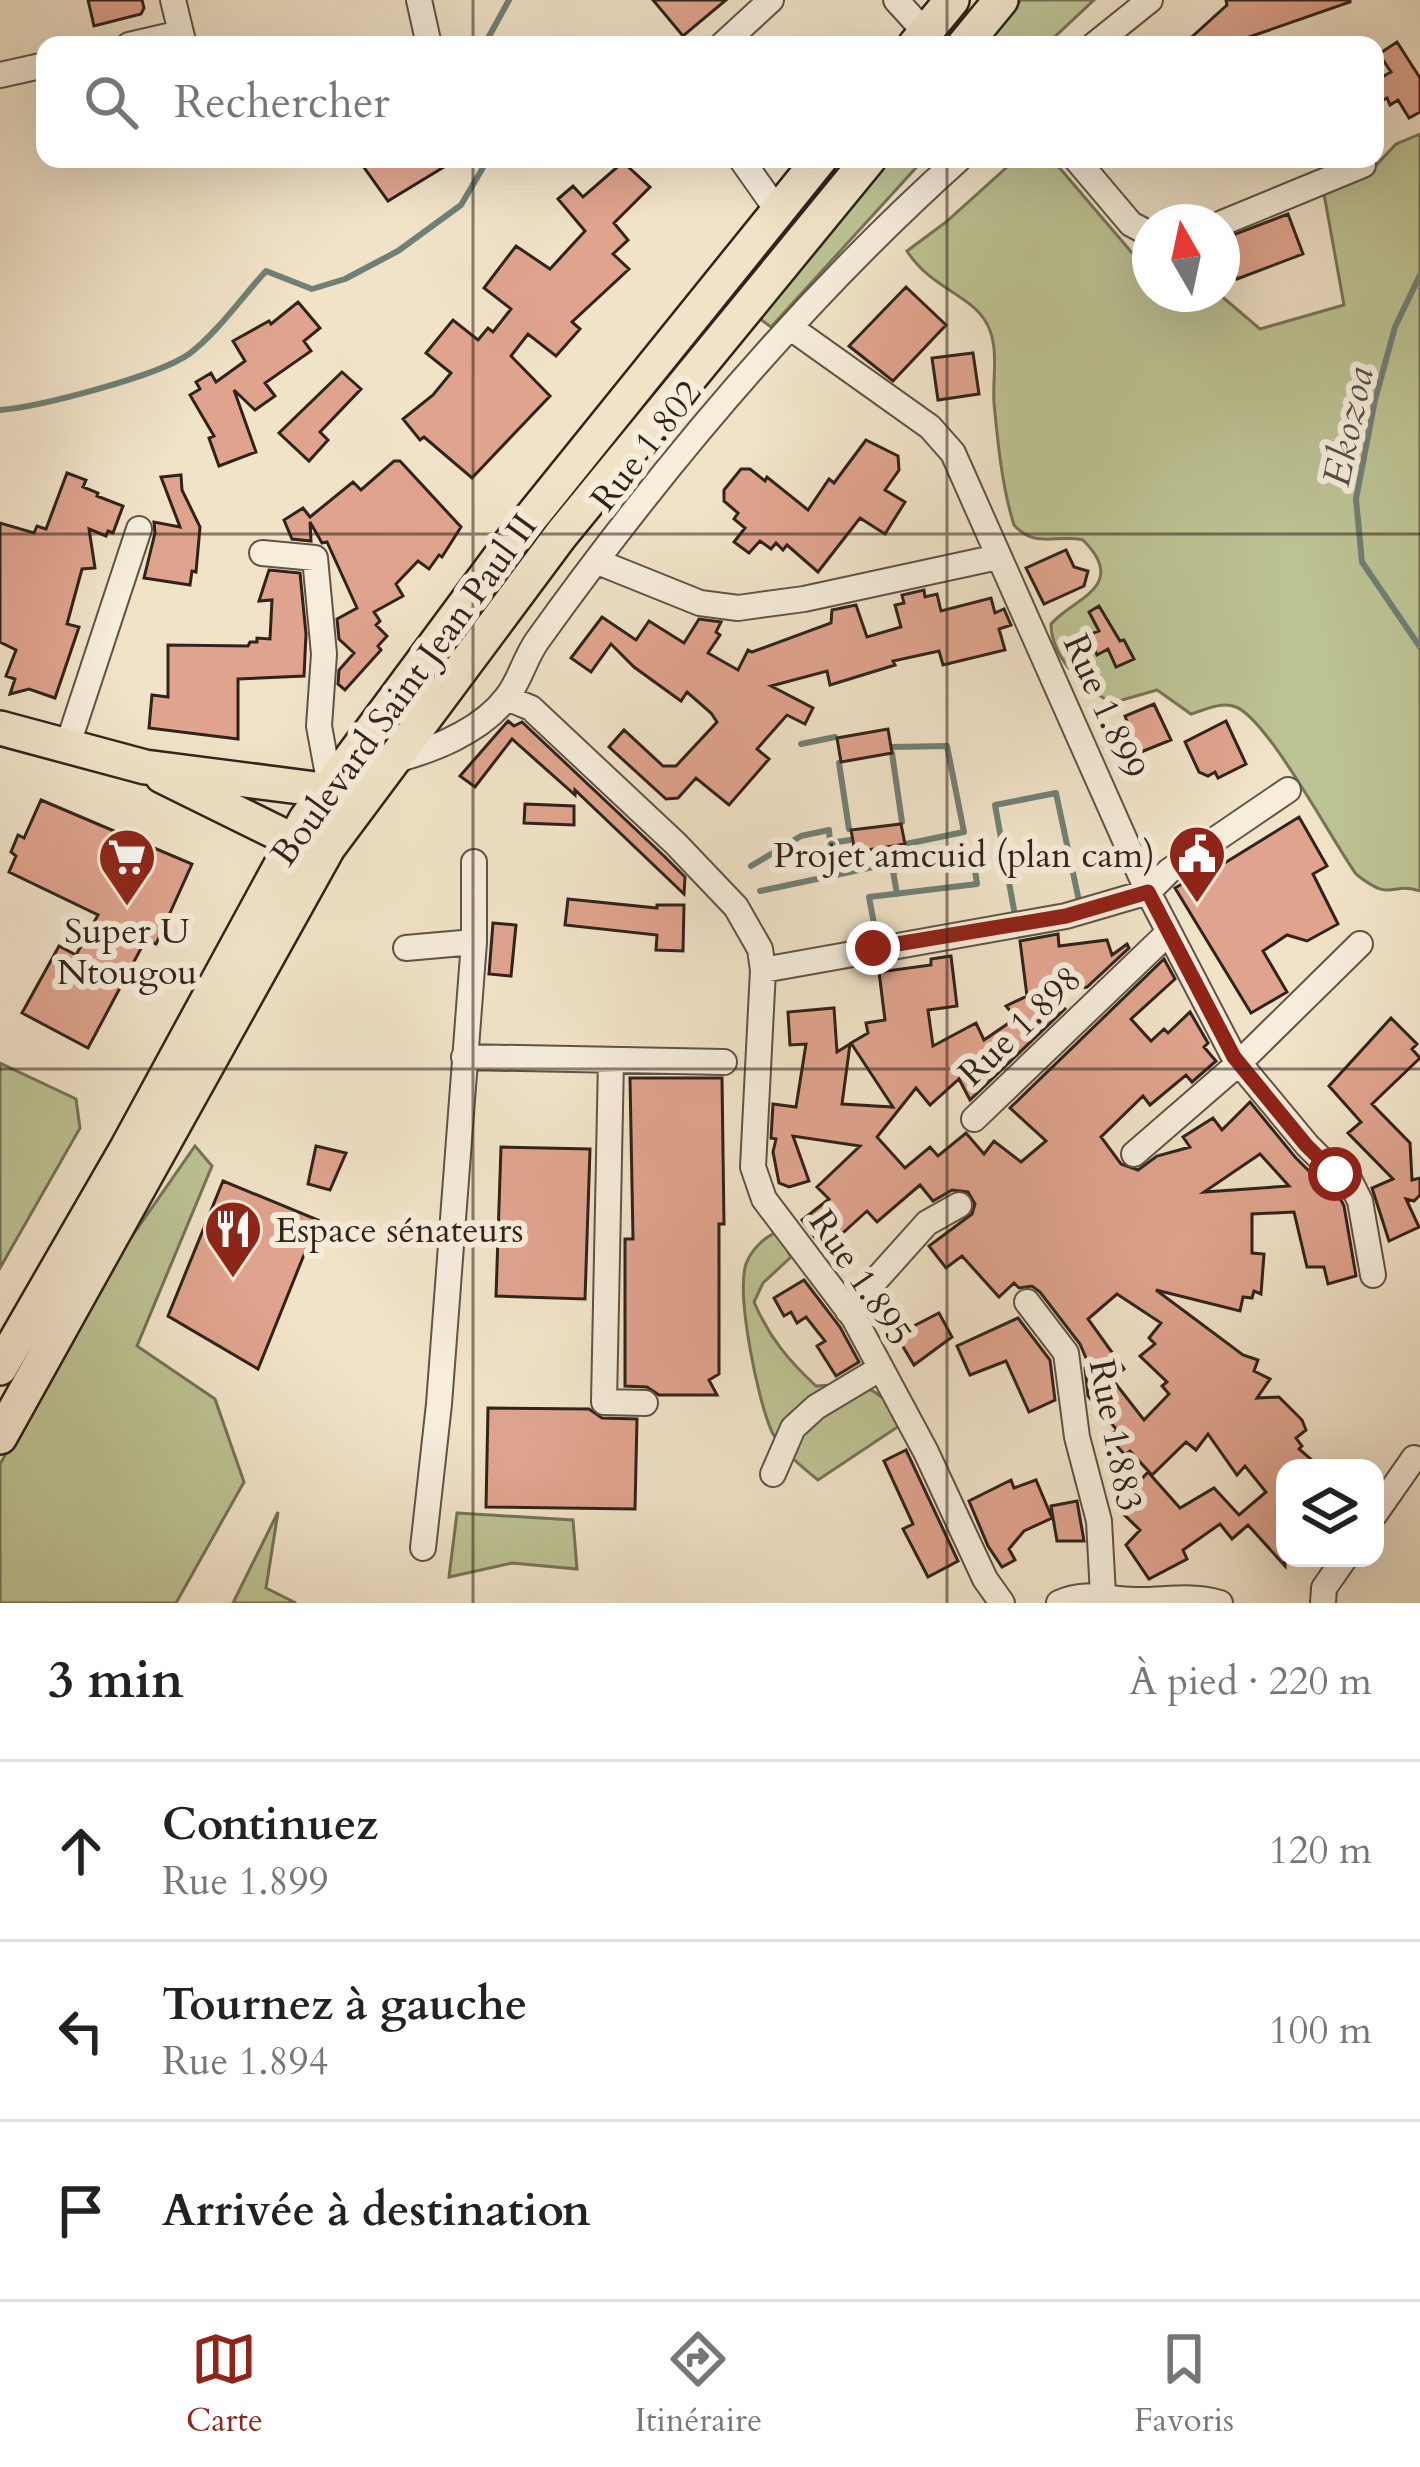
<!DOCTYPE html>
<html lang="fr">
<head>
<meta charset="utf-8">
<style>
  body { margin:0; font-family:Cardo,serif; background:#f2f2f2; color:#222 }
  .controls { position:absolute; right:36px; bottom:36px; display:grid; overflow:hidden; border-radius:24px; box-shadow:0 12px 48px #0002 }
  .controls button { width:108px; height:108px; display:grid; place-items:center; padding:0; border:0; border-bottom:3px solid #e0e0e0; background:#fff; color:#222; font:60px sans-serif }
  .compass { position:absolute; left:1132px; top:204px; width:108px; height:108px; border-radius:50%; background:#fff; box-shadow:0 12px 48px #0002; rotate:351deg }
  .stop { position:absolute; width:36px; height:36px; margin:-27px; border:9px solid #8f2418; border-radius:50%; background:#fff }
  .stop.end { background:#8f2418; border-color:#fff; box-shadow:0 3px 12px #0008 }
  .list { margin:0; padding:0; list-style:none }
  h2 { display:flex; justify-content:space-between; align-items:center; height:156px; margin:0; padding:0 48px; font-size:51px }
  h2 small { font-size:39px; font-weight:400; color:#767676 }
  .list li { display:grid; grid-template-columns:78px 1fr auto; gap:36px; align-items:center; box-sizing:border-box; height:180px; padding:0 48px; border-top:3px solid #e0e0e0 }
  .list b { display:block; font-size:45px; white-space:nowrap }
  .list p { margin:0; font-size:39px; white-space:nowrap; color:#767676 }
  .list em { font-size:39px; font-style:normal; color:#767676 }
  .icon { flex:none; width:66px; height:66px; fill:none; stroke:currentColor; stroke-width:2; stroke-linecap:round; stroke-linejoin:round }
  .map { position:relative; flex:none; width:1420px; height:1603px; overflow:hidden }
  .search { position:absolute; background:#fff; box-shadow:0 12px 48px #0002; left:36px; right:36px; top:36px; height:132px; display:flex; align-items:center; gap:30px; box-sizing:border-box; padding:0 42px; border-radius:24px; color:#767676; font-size:45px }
  .sheet { height:696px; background:#fff }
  nav { display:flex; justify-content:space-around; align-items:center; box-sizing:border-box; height:168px; border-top:3px solid #e0e0e0; background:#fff; font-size:33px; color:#767676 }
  nav a { display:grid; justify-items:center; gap:6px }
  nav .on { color:#8f2418 }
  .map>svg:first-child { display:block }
</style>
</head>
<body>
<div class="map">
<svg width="1420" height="1603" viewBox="0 0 1420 1603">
  <rect width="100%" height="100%" fill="#f1e3c8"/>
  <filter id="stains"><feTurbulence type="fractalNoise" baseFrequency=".00167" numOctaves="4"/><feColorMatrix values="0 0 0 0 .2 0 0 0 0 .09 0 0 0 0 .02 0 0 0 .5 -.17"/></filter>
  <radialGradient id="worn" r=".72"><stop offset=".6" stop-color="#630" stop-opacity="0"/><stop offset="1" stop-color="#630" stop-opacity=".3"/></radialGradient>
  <path fill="#bdc394" stroke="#767358" stroke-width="3" d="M1021,0H1094L1046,45H984Z
    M1420,134V891C1390,881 1393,904 1356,874C1331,839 1269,721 1236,707C1221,701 1205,710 1191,714L1157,690L1112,703C1084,688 1051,658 1051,624C1072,599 1130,587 1083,540C1056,534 1035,549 1014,525C1002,487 998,444 994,403C992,377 1001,343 984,319C967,294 929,286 907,251L946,222L1016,159H1052L1133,254L1150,261V294H1219L1260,329L1344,305L1324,194L1367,175L1396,144Z
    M840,159H851L481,608L518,548Z
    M890,159H924L771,327L760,319Z
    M0,1063L76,1099L80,1128L0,1268Z
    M195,1146L212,1166L137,1346L215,1399L244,1482L176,1603H0V1464L128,1242Z
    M778,1232L791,1257L763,1283L754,1302C769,1337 788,1360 816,1386C867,1383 872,1383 905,1422L818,1480C803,1468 781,1450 772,1432C758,1402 736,1295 746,1264C751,1250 765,1236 778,1232Z
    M278,1512L266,1588L296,1603H233Z
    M457,1513L573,1520L577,1569L512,1563L449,1577Z"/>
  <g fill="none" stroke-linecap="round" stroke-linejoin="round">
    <path stroke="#708076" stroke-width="6" d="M492,45L487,40L509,0
      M1420,275L1395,327L1375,400L1356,499L1362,562L1420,647
      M0,410C39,407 158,376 189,354C217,333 242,297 266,271L312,289L345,279L398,251L461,205L488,159
      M801,744L835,737
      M892,747L947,746L964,832L906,844
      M892,753L902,822
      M839,763L849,829
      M751,866L801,836L829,830L830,843L850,840
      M760,891L911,859L913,867
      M1014,910L995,805L1056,793L1079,901
      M875,929L869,897L977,884L973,857L893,871L897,894"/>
  </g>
  <path fill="#e0a48e" stroke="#30231b" stroke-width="3" fill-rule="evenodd" d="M88,0H142L144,8L141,14L94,26Z
    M653,0H726L683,36Z
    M1226,0H1350V2L1226,45H1183L1227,5Z
    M1397,42L1420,78V112L1409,118L1398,100L1390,105L1387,98L1381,101L1375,90V81L1391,72L1379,54Z
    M358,159H457L388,201Z
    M623,162L650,187L614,223L628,240L613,254L629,269L572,322L580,329L556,356L528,334L511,356L550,396L472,478L424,437L420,440L403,419L433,395L451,373L426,353L453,320L478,340L488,328L493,332L511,309L484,288L516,246L550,269L585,231L558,199L573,186L583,197Z
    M1288,214L1303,254L1237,279L1222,239Z
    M906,287L946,325L893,381L849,346Z
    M298,302L320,328L304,341L311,351L265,383L275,396L255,410L234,390L256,452L219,466L209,438L214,436L190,395L200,389L196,382L211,373L216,382L245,361L233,341L269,321L271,324Z
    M973,353L979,394L938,400L932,358Z
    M342,372L361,389L320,432L328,440L309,461L279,433Z
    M866,440L898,456L899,470L885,490L905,502L885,534L860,518L818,572L787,545L783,550L776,543L771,549L760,541L749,553L734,542L745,528L734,519L738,513L724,501V490L741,469H750L765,481L767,477L808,510L829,479L834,483Z
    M394,461H400L461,527L442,557L439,555L429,569L418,561L396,584L403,596L374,612L380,621L376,625L387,636L378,646L381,650L345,690L338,684L339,670L354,653L339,639L337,619L357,608L327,542L322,543L310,522L311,541L292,539L284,520L303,508L310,517L353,482L361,490Z
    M67,473L86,480L83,487L98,493L97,496L123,506L113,533L108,531L106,536L89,529L95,568L82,569L67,624L79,627L55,698L29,689L10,694L15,679L6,676L16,650L0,642V523L34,533L37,526L46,529Z
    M181,475L182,490L200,527L196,572L192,571L190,585L144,578L155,533L154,522L180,527L161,477Z
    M1066,550L1074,567L1088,571L1084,586L1044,604L1026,568Z
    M269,570L300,573L306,634L304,676L238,679V739L149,728L152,695L168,697V645L248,646L250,642H257V638L270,639L272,600L259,601Z
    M924,590L925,597L937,594L941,611L991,598L995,613L1004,609L1011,625L999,629L1005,650L943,665L939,651L893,661L895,665L830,685L827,671L771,686L813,708L805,724L787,715L757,749L769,759L729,805L696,778L678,798L666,799L609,747L624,730L663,766H676L717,722L711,713L687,692L681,701L634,667L611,644L591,672L571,658L602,617L636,640L649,621L684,643L699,619L721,622L716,632L720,635L708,653L738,670L748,650L752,652L831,623L832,610L856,605L867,637L901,627L895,605L904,603L902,595Z
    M1099,606L1120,641L1124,640L1134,659L1116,667L1108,649L1097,655L1088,635L1099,631L1089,612Z
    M1154,704L1171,740L1141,752L1137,744L1115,753L1107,736L1119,731L1116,725L1127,721L1125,716Z
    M508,721L514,726L522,722L664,856L685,877L684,894L575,790V795L512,739L475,787L460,776Z
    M1226,721L1246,764L1218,778L1215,772L1208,776L1199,772L1185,742Z
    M888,729L892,753L841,762L837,738Z
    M41,800L192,864L156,944L146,939L88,1048L22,1013L59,946L76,955L98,915L9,872L16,856L11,852L18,835L24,838Z
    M525,804L574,806V825L524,823Z
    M1299,817L1327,866L1313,874L1338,924L1307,941L1287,935L1263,951L1287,992L1251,1013L1175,888L1213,866L1215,869Z
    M901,824L905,844L855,852L851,830Z
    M568,899L657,908V905H684L683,951L656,950L657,935L565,925Z
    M493,923L516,925L511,976L489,974Z
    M1058,934L1059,946L1107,940L1112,955L1127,944L1129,948L1087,987L1051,993L1065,1009L970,1100L959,1079L930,1105L916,1088L877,1137L905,1168L930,1147L938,1156L966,1133L984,1154L994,1141L1021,1162L1046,1141L1010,1108L1164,959L1175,979L1131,1019L1151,1041L1164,1029L1168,1033L1190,1012L1208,1043L1204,1047L1216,1061L1192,1082L1186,1075L1150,1105L1143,1096L1101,1137L1121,1164L1138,1170L1157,1156L1190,1147L1183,1137L1213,1118L1222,1130L1250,1102L1295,1157L1323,1185L1336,1190L1344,1206L1356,1276L1328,1284L1324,1267H1307L1294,1212L1252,1214V1253L1264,1254L1261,1294L1254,1291L1252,1298L1243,1297L1240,1311L1156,1290L1243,1355L1258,1360L1254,1371L1270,1379L1257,1398L1279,1397L1302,1420L1306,1430L1296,1438L1302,1446L1299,1449L1321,1468H1285V1566L1248,1525L1232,1539L1220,1524L1183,1550L1187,1559L1149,1579L1126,1545L1140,1530L1116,1507L1148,1472L1180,1508L1214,1488L1239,1515L1266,1492L1245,1466L1237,1475L1208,1434L1196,1450L1186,1442L1152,1475L1130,1451L1125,1455L1109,1437L1117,1430L1088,1396L1085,1368L1089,1365L1080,1344L1040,1292L1032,1286L1019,1288L1014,1283L999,1297L962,1256L946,1268L929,1246L972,1214L975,1204L968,1192L952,1190L933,1201L920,1185L877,1222L867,1211L824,1250L802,1220L829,1199L817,1187L860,1146L793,1136L809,1181L789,1187L779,1183L773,1152L776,1139L771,1138L773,1104L796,1107L806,1044L790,1045L788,1012L834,1008L837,1052L850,1044L842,1104L893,1107L851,1043L868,1033L866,1023L885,1020L879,972L931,965V959L951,956L957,1006L928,1010L933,1046L976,1023L984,1040L1016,1018L1006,1006L1027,996L1020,941ZM1260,1154L1289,1186L1204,1192ZM1117,1294L1161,1323L1149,1338L1155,1344L1140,1356L1167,1382L1162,1386L1169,1394L1144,1420L1112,1379L1124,1369L1088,1319Z
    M1391,1018L1417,1044L1412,1049L1420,1058L1372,1104L1410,1143L1412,1180L1420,1178V1195L1414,1201L1406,1199L1419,1227L1389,1241L1372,1188L1393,1179L1348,1133L1361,1122L1329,1086Z
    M630,1078H722L724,1224H719V1374L709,1380L717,1395H659L647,1387L625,1386V1239H633Z
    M316,1146L346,1153L330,1190L308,1184Z
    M501,1147L590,1149L585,1299L496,1296Z
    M223,1181L318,1220L258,1369L168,1316Z
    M804,1280L840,1327L859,1362L836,1376L817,1346L825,1341L806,1317L797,1323L791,1312L784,1316L774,1298Z
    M939,1313L952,1337L914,1365L896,1335Z
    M1018,1318L1050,1360L1055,1400L1029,1412L1006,1361L970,1375L957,1346Z
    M488,1408L589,1409L602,1418L637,1419L635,1509L486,1507Z
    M906,1450L958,1561L928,1577L903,1529L913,1524L884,1461Z
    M1011,1480L1014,1488L1036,1480L1052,1518L1024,1531L1009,1549L1015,1560L1002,1567L988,1546L969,1501Z
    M1077,1501L1084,1541H1057L1051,1506Z"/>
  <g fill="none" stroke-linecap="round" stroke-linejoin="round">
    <defs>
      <path id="minor" d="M173,0L184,45
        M419,0L429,45
        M896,0L925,32
        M129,45L181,33
        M722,45L771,0
        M1094,45L1150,0
        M0,75L45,65
        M741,159L777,210
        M1076,159L1131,224L1150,234
        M1222,223L1363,165
        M791,328L930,427L953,453L1148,892L1234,1057L1307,1145L1335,1173L1347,1175L1360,1201L1373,1275
        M262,553L315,558L324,654L319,726L330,786
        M598,562L700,603L738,608L804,599L998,557
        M507,698L531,708L676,844L736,907L760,949L763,970L753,1167L764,1199L854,1318L926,1452L985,1579L1002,1603
        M67,747L139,529
        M389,762C430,751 480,733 507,697C520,680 525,658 537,641C661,468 801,301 959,159
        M406,948L474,942
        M763,970L1066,916L1148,892L1169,871L1288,790
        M464,1057L724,1062
        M611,1060L604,1402L645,1403
        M974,1119L1167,934
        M1134,1154L1239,1063L1360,944
        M1027,1302L1066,1353L1077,1437L1099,1521L1103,1595
        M848,1311L927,1223L959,1205
        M773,1474L793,1428L816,1407L881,1368
        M1375,1514L1414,1458
        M423,1548L439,1404L474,942V862
        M1059,1603C1085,1591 1106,1599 1134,1600C1163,1601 1191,1594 1220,1603
        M1323,1603L1324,1588L1345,1558"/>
      <path id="major" d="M915,45L952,0
        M964,45L1001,0
        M0,728L145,767L347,793
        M162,776L292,840L311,845
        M0,1368L127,1148L306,819L508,546L820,159
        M0,1437L328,848L561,535L869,159"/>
    </defs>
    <use href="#minor" stroke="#605346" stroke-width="28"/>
    <use href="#major" stroke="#30231b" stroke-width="38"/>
    <use href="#minor" stroke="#f6eddb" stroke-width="24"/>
    <use href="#major" stroke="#f1e3c8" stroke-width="33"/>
  </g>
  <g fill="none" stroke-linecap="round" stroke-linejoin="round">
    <path stroke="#8f2418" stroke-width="15" d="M873,948L1066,916L1148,892L1234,1057L1306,1145L1335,1174"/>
  </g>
  <path fill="none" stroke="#30231b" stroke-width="3" stroke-opacity="0.55" d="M473,0V45M947,0V45M473,159V1603M947,159V1603M0,534H1420M0,1069H1420"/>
  <defs>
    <symbol id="civic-pin" viewBox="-11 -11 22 30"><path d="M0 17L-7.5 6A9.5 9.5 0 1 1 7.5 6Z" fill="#8f2418" stroke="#f6eddb"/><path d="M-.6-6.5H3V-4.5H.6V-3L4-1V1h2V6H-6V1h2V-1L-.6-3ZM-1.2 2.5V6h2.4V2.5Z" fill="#fff"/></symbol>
    <symbol id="supermarket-pin" viewBox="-11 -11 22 30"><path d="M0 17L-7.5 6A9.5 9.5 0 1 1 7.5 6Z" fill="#8f2418" stroke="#f6eddb"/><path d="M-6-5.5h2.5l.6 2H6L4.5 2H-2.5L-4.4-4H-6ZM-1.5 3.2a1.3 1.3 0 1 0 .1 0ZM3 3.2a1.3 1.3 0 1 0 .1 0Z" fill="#fff"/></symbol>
    <symbol id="restaurant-pin" viewBox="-11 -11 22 30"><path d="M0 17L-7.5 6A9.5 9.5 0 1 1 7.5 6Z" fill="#8f2418" stroke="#f6eddb"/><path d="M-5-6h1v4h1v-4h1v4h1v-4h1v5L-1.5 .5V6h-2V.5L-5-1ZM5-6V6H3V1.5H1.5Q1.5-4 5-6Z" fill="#fff"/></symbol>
  </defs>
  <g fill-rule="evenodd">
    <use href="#civic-pin" x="1164" y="821" width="66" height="90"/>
    <use href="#supermarket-pin" x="94" y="824" width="66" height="90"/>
    <use href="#restaurant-pin" x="200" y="1196" width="66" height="90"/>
  </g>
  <g text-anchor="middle" stroke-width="12" stroke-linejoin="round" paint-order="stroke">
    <g font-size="36" fill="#30231b" stroke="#f6eddb">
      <text transform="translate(645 445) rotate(-52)" y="13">Rue 1.802</text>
      <text transform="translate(403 689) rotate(-54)" y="13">Boulevard Saint Jean Paul II</text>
      <text transform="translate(1106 706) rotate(66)" y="13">Rue 1.899</text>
      <text transform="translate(1019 1025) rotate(-44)" y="13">Rue 1.898</text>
      <text transform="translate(862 1277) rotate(56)" y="13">Rue 1.895</text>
      <text transform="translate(1117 1435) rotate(79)" y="13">Rue 1.883</text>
    </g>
    <g font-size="36" fill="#30231b" stroke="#f6eddb" text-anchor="end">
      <text x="1155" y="867">Projet amcuid (plan cam)</text>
      <text x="127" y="943" text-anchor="middle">Super U<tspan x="127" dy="41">Ntougou</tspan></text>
      <text x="275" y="1242" text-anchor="start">Espace sénateurs</text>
    </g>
    <g font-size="39" font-style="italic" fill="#505248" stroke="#f6eddb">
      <text transform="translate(1347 426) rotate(-78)" y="14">Ekozoa</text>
    </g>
  </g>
  <rect width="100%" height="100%" filter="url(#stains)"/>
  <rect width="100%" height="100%" fill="url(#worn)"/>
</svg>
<div class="controls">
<button><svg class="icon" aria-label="layers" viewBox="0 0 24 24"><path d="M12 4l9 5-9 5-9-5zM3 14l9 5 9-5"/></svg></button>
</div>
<svg class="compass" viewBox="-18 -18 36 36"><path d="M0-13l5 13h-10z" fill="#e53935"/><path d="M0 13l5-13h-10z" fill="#767676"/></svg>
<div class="stop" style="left:1335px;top:1174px"></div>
<div class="stop end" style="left:873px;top:948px"></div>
<div class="search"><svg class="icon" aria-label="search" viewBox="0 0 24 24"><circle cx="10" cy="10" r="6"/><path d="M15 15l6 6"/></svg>Rechercher</div>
</div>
<section class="sheet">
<h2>3 min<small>À pied · 220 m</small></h2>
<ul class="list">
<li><svg class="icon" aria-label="ahead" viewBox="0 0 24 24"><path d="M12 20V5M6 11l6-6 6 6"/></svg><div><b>Continuez</b><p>Rue 1.899</p></div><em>120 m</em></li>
<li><svg class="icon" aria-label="left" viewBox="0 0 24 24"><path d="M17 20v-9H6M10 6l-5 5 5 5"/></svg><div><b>Tournez à gauche</b><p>Rue 1.894</p></div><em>100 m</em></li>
<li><svg class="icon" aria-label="arrive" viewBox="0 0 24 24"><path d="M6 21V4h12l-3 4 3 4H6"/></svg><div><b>Arrivée à destination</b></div></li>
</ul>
</section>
<nav>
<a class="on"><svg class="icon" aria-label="map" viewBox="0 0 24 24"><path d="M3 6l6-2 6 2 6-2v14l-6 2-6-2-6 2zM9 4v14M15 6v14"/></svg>Carte</a>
<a><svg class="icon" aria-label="directions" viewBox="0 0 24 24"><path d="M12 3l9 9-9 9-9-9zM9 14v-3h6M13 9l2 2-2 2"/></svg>Itinéraire</a>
<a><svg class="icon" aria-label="saved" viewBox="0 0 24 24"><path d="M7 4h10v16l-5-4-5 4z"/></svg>Favoris</a>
</nav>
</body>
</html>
